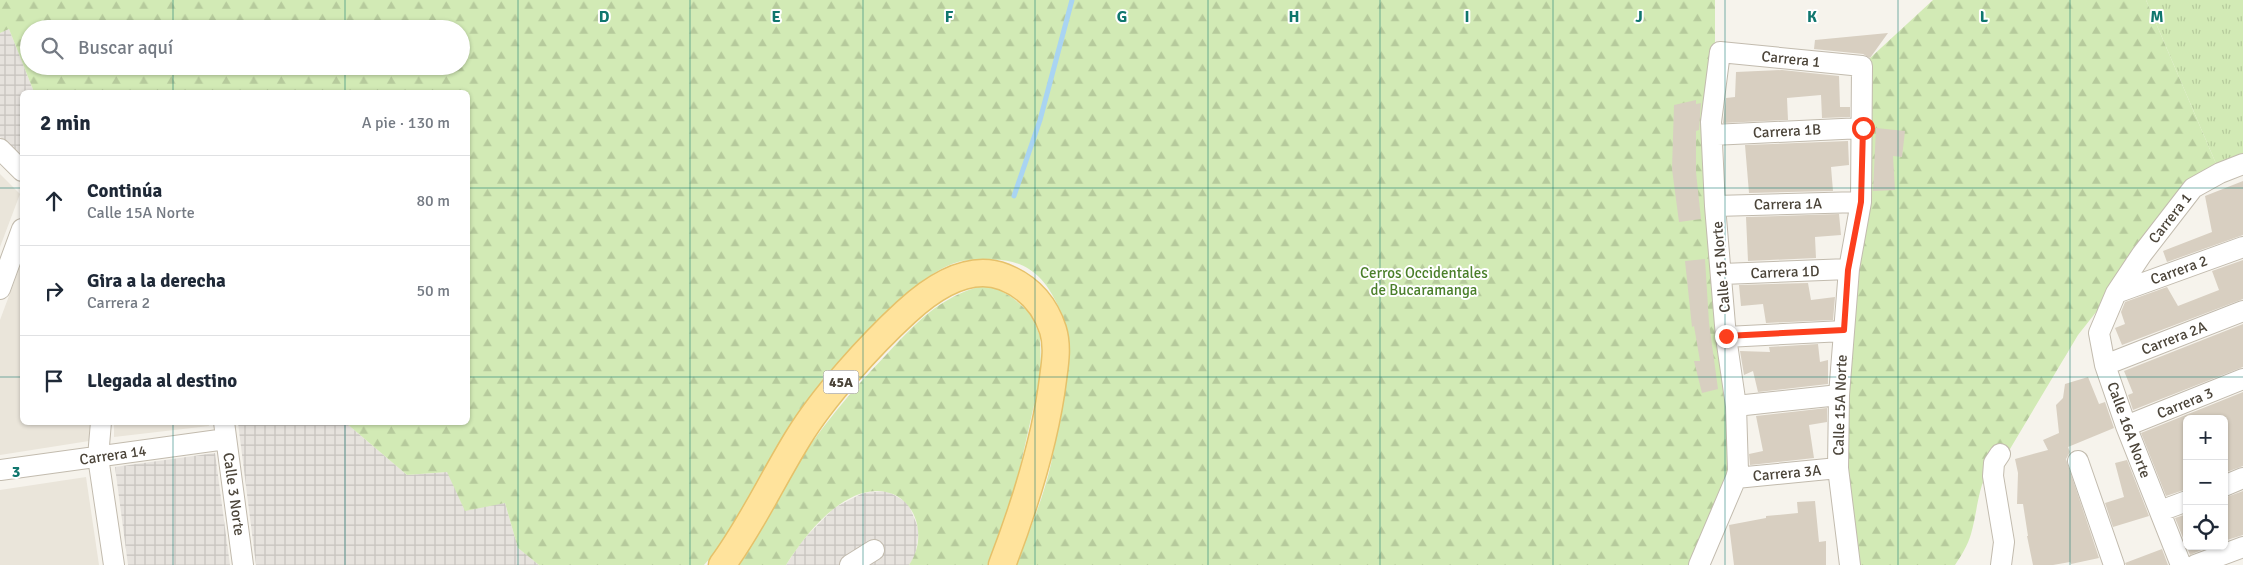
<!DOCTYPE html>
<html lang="es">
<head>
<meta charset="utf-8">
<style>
  body { margin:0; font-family:Signika,sans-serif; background:#f6f6f7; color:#1f2937 }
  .controls { position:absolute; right:15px; bottom:15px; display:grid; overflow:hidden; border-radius:8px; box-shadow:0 1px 4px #0004 }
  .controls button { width:45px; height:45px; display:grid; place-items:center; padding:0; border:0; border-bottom:1px solid #e0e1e3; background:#fff; color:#1f2937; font:25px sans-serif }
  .stop { position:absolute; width:15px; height:15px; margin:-11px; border:4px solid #fc3f1d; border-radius:50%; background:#fff }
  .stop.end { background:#fc3f1d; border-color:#fff; box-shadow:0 1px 5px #0008 }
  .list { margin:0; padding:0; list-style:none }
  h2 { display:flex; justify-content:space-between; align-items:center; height:65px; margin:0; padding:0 20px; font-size:21px }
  h2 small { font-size:16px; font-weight:400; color:#747a83 }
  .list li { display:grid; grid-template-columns:32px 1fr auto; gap:15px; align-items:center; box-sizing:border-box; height:90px; padding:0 20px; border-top:1px solid #e0e1e3 }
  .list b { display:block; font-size:19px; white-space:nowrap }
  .list p { margin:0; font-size:16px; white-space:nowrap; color:#747a83 }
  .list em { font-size:16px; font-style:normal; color:#747a83 }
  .icon { flex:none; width:28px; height:28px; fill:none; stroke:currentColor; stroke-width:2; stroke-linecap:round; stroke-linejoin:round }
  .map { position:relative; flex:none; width:2243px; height:565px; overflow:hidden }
  .search { position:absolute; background:#fff; box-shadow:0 1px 4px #0004; left:20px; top:20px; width:450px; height:55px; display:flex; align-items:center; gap:12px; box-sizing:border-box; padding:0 18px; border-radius:28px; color:#747a83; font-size:19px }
  .panel { position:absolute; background:#fff; box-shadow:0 1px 4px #0004; left:20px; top:90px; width:450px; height:335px; border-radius:8px }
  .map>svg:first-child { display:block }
</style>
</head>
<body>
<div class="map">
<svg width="2243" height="565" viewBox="0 0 2243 565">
  <defs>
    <pattern id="industrial-grid" width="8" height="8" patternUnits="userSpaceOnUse" patternTransform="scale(1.25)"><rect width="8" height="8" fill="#e6e2dd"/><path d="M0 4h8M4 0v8" fill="none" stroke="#c7c3be"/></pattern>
    <pattern id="grass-tufts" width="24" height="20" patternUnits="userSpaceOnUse" patternTransform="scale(1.25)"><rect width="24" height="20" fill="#d2eab5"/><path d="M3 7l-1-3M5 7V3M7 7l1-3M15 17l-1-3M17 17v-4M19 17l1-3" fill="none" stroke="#b6ca9c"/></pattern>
    <pattern id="forest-firs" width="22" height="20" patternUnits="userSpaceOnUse" patternTransform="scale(1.25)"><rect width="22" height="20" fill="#d2eab5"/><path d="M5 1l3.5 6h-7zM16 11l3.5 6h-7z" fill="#b6ca9c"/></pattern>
  </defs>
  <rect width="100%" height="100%" fill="#f6f3ec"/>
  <path fill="#eae5da" d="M0,174L20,194L0,247Z
    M22,261V422L90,423L89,441L0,455V320Z
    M114,423L208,422L209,426L114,437Z
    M86,477L99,565H0V490Z"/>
  <path fill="url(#industrial-grid)" d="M9,29L34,92H22V158L0,137V33Z
    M238,423H346L407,475L447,472L505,503L518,548L539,565H256Z
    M215,453L230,565H128L115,467Z
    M887,491L908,503L919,530L915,557L909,565H786L802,541L834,508L863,493Z"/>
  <path fill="url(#grass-tufts)" d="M2146,0H2243V164L2220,173Z"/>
  <path fill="url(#forest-firs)" fill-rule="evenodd" d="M0,0H1715V51L1735,471L1695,565H1016C1029,532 1043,499 1051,464C1055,446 1057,427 1060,409C1066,376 1073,340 1059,308C1045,276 1025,258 989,260C979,261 967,259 958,262C900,278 802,406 771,458C748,494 734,534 704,565H539L518,548L505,503L465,511L447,472L407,475L346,423L468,422V92H34L9,29L0,33ZM29,29H461V66H29Z
    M1933,0H2146L2220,173L2142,254L2078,335L2010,449C1979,460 1979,507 1971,534C1968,545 1961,556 1955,565H1856L1846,467L1847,392L1865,66L1869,59Z
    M982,286L998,289L1013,298L1030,313L1040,336L1041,374L1016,485L990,565H909C933,530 908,480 863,493C831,502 803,538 786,565H738C756,534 772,503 791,473C818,431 851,391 886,355C915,324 939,297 982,286Z"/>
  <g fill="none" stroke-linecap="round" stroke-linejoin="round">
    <path stroke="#a9d4f2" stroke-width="5" d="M1014,196L1040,120L1072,0"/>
  </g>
  <path fill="#d8cfc1" d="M1888,33L1870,58L1863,54L1814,49L1815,40Z
    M1782,70L1839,76L1840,107H1850V117L1822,118L1821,95L1787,98L1788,120L1723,123L1726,98L1735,97L1736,72Z
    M1696,100V104L1701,103L1699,130L1696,131V172L1701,219L1679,222L1672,169L1674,105Z
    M1876,128L1905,131L1902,157L1893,156L1895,190L1873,191Z
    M1848,141L1849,165L1831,167L1833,191L1749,193L1745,145Z
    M2243,181V235L2167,262L2163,251L2212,232L2205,196Z
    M1839,214L1841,235L1815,237L1816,258L1748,261L1746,217Z
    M1705,259L1709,323L1718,389L1702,393L1694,361H1700L1694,326L1692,327L1685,261Z
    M2243,260V299L2122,345L2115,328L2125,324L2121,312L2125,302L2167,287L2178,306L2219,290L2212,271Z
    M1808,283L1811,300L1835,297L1833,320L1766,323L1763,304L1741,306L1739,285Z
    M2243,324V367L2133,410L2128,395L2133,393L2124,371Z
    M1818,344L1820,362L1828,360V384L1758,392L1753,371L1744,375L1740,351L1770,352L1769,347Z
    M2088,377L2099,404L2105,402L2114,428L2068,447L2070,452L2066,459L2099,558L2071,564L2070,562L2053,565H2033L2027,536H2028L2023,504H2017L2018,473L2015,459L2048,450L2043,440L2059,433L2056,405L2063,398L2065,384Z
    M2243,392V466L2224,473V419H2187V489L2166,496L2141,433Z
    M1827,408V422L1809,425L1814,458L1750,465L1749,454L1763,451L1756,416Z
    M2127,460L2149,516L2113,527L2105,503L2124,497L2115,463Z
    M2243,491V535L2224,541V498Z
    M1815,501L1819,542L1826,541V565H1734L1729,525L1766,518V516L1798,513L1797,502Z
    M2187,514V546H2211L2190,555L2175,518Z
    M2162,549L2168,565H2126L2125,563Z"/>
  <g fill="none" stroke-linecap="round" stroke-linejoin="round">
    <defs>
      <path id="minor" d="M1712,135L1863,128
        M0,149L22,171
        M1715,206L1861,202
        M1722,274L1849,269
        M0,289L22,229
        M2116,293L2243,247
        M1726,337L1844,331
        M2105,365L2243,311
        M1736,406L1839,395
        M101,422L98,457L114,565
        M224,422L243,565
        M2126,426L2243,379
        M2000,454L1994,463L1993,476L2004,542L2001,565
        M2078,461L2114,565
        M0,470L226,439
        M1736,478L1838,468
        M2224,486L2243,478
        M2160,511L2187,501
        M850,565L874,550
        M1699,565L1736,478L1738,471L1736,406L1726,337L1715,206L1711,122L1720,52L1862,66L1861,202L1849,269L1839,395L1838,468L1850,565
        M2181,565L2126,426L2105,365L2099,333L2116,293L2142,254L2193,188L2220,173L2243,164
        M2195,565L2243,547"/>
      <path id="major" d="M722,565C751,526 772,480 798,438C823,397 870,345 906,312C931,289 968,263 1004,277C1029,287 1045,305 1053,330C1058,346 1055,364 1053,379C1045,443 1025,505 1002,565"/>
    </defs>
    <use href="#minor" stroke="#c2bbae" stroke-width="22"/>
    <use href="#major" stroke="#e6c16a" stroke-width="29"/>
    <use href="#minor" stroke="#fff" stroke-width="20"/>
    <use href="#major" stroke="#ffe39c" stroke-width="26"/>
  </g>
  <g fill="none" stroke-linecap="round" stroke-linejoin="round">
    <path stroke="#fc3f1d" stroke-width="6" d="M1726,336L1844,330L1848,270L1861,202L1863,128"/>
  </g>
  <path fill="none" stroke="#0f766e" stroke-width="1" stroke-opacity="0.55" d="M173,0V29M345,0V29M518,0V565M690,0V565M863,0V565M1035,0V565M1208,0V565M1380,0V565M1553,0V565M1725,0V565M1898,0V565M2070,0V565M173,66V92M345,66V92M0,188H22M468,188H2243M0,377H22M468,377H2243M173,422V565M345,422V565"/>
  <g text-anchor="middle" stroke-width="4" stroke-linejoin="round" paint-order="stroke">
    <rect fill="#fff" stroke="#817c74" stroke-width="1" x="823.5" y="370.5" width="35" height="23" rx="4"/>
    <g font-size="14" font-weight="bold" fill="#4b4439">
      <text x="841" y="387">45A</text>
    </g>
    <g font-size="15" fill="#4b4439" stroke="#fff">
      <text transform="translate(1791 59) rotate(6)" y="5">Carrera 1</text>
      <text transform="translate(1787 131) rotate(-3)" y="5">Carrera 1B</text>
      <text transform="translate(1788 204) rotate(-1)" y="5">Carrera 1A</text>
      <text transform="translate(2170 218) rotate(-52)" y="5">Carrera 1</text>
      <text transform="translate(1721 267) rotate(-95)" y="5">Calle 15 Norte</text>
      <text transform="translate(2179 270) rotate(-20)" y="5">Carrera 2</text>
      <text transform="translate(1785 272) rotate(-2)" y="5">Carrera 1D</text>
      <text transform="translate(2174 338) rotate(-21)" y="5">Carrera 2A</text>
      <text transform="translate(2185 403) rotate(-22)" y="5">Carrera 3</text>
      <text transform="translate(1840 405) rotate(-88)" y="5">Calle 15A Norte</text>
      <text transform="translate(2129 430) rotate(70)" y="5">Calle 16A Norte</text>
      <text transform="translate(113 455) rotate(-8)" y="5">Carrera 14</text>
      <text transform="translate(1787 473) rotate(-5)" y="5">Carrera 3A</text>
      <text transform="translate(234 494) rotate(82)" y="5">Calle 3 Norte</text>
    </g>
    <g font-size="15" fill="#4a7f2a" stroke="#fff">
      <text x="1424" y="278">Cerros Occidentales<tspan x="1424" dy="17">de Bucaramanga</tspan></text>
    </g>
  </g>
  <g font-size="16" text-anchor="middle" font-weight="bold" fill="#0f766e" stroke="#fff" stroke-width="4" stroke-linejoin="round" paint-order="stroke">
    <text x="604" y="22">D</text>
    <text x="776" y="22">E</text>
    <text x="949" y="22">F</text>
    <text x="1122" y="22">G</text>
    <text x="1294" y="22">H</text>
    <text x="1467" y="22">I</text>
    <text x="1639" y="22">J</text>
    <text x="1812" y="22">K</text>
    <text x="1984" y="22">L</text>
    <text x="2157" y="22">M</text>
    <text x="16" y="477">3</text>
  </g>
</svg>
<div class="controls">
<button>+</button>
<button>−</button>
<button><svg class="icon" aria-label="locate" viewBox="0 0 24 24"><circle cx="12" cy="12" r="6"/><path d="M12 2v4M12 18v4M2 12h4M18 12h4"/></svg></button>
</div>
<div class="stop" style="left:1863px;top:128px"></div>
<div class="stop end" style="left:1726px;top:336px"></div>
<div class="search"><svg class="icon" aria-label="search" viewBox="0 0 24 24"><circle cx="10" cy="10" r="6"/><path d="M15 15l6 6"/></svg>Buscar aquí</div>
<section class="panel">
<h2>2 min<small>A pie · 130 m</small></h2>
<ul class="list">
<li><svg class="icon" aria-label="ahead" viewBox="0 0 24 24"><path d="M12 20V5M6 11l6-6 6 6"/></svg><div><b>Continúa</b><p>Calle 15A Norte</p></div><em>80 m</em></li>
<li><svg class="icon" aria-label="right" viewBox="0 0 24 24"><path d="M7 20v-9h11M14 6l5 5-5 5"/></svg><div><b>Gira a la derecha</b><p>Carrera 2</p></div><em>50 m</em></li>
<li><svg class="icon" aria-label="arrive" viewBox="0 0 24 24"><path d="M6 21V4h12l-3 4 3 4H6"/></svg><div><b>Llegada al destino</b></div></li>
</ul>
</section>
</div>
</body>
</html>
